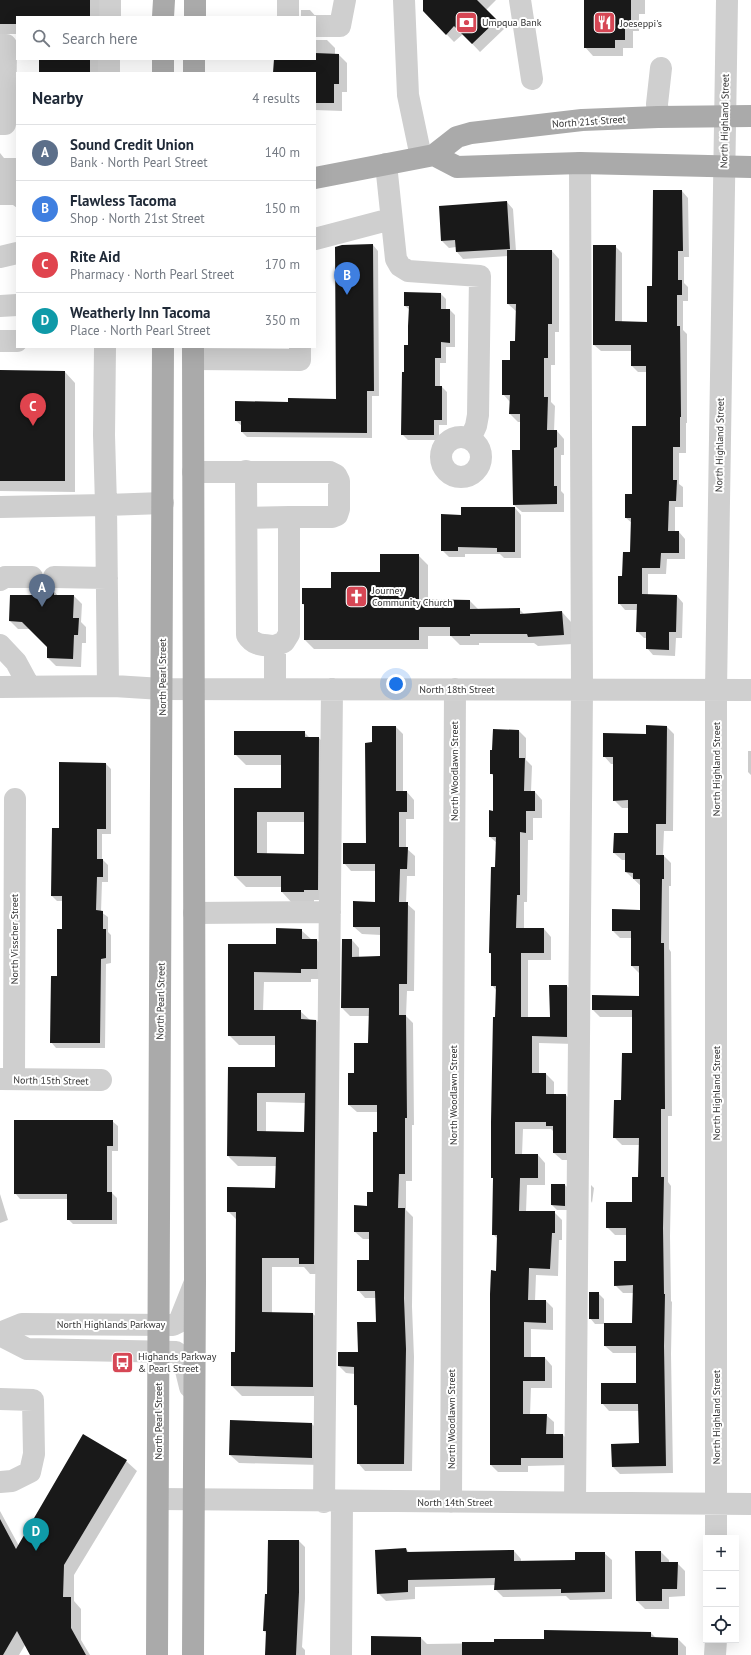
<!DOCTYPE html>
<html lang="en">
<head>
<meta charset="utf-8">
<style>
  body { margin:0; font-family:"PT Sans",sans-serif; background:#f6f6f7; color:#1f2937 }
  .controls { position:absolute; right:12px; bottom:12px; display:grid; overflow:hidden; border-radius:0px; box-shadow:0 4px 16px #0002 }
  .controls button { width:36px; height:36px; display:grid; place-items:center; padding:0; border:0; border-bottom:1px solid #e0e1e3; background:#fff; color:#1f2937; font:20px sans-serif }
  .you { position:absolute; left:396px; top:684px; width:14px; height:14px; margin:-10px; border:3px solid #fff; border-radius:50%; background:#1a73e8; box-shadow:0 0 0 6px #1a73e833 }
  .badge { display:grid; place-items:center; width:26px; height:26px; border-radius:50%; background:#7c3aed; color:#fff; font-size:13px; font-weight:700 }
  .pin { position:absolute; translate:-50% -33px; filter:drop-shadow(0 1px 2px #0008) }
  .pin::after { content:''; position:absolute; top:21px; width:14px; height:12px; background:inherit; clip-path:polygon(0 0,100% 0,50% 100%) }
  .list { margin:0; padding:0; list-style:none }
  h2 { display:flex; justify-content:space-between; align-items:center; height:52px; margin:0; padding:0 16px; font-size:17px }
  h2 small { font-size:13px; font-weight:400; color:#747a83 }
  .list li { display:grid; grid-template-columns:26px 1fr auto; gap:12px; align-items:center; box-sizing:border-box; height:56px; padding:0 16px; border-top:1px solid #e0e1e3 }
  .list b { display:block; font-size:15px; white-space:nowrap }
  .list p { margin:0; font-size:13px; white-space:nowrap; color:#747a83 }
  .list em { font-size:13px; font-style:normal; color:#747a83 }
  .icon { flex:none; width:22px; height:22px; fill:none; stroke:currentColor; stroke-width:2; stroke-linecap:round; stroke-linejoin:round }
  .map { position:relative; flex:none; width:751px; height:1655px; overflow:hidden }
  .search { position:absolute; background:#fff; box-shadow:0 4px 16px #0002; left:16px; top:16px; width:300px; height:44px; display:flex; align-items:center; gap:10px; box-sizing:border-box; padding:0 14px; border-radius:0px; color:#747a83; font-size:15px }
  .panel { position:absolute; background:#fff; box-shadow:0 4px 16px #0002; left:16px; top:72px; width:300px; height:276px; border-radius:0px }
  .map>svg:first-child { display:block }
</style>
</head>
<body>
<div class="map">
<svg width="751" height="1655" viewBox="0 0 751 1655">
  <rect width="100%" height="100%" fill="#fff"/>
  <path fill="#0003" fill-rule="evenodd" d="M0,0H101V17H17V34H0Z
    M424,0H496L486,10L504,29L480,52L463,34L454,42L424,11Z
    M585,0H645V14H639V31H633V48H623V56H593L585,47Z
    M301,10H310L318,19L315,17H301Z
    M315,40H327L335,48V55H339L347,63V92H342V111L315,110V73H274L275,59H315Z
    M40,59H100V73H41Z
    M0,153L4,158H17V208L13,205H0Z
    M682,191L688,198L689,257H684V283L688,287V301H683V330L687,334V423H686V453H679V484L683,487V507H675V532H679L685,539V559H667L666,574H648V595L677,596L683,603L682,638H676L675,656L653,655L647,648V638H644L637,631L638,610H625L619,603L623,577L631,553L632,523L626,518L633,495L646,427L647,372H638L632,366V351H601L594,345L615,246L622,253V323H648L653,287Z
    M507,202L513,209L516,251H552L559,259V332H555V365H551V402L555,406L554,431H557L564,439V455H561V491L564,494V512H522L514,505L521,451V422H518L510,414V402L503,394L516,342L517,312L508,304V256L463,259L457,252L456,247L449,248L442,241Z
    M373,245L378,251L379,396H372V438L247,437L242,432V426L236,421L289,403L337,400Z
    M441,294L446,299V310H450L455,315V347H446V363H440V387H442L447,392V425H439V440H408L402,434L405,373L409,346L410,310L405,306Z
    M0,371L65,372L75,383V492L0,491Z
    M515,508L521,515V558H504L500,554H465V557H449L442,550L462,516Z
    M418,555L428,565V600L470,601L479,610L519,609L525,615L562,612L571,622L573,644L538,646L534,643H479V645H460L451,636H428V649H314L305,640V606L302,603L332,589L381,573Z
    M47,589L53,590L58,596H74L82,604L81,622L86,627V643H82L81,667L56,666L48,658V646L31,629H18L10,621L33,596Z
    M396,727L403,734V792H407L414,800V819H406V848L415,856V876H407L406,903L415,911L414,991H407L406,1016L413,1023L414,1125H412V1181H406V1210L413,1217L412,1307L414,1357L412,1471H365L358,1463V1408L355,1405V1374L346,1373L339,1366L359,1353L377,1323L376,1298H365L358,1290L370,1261V1239H363L355,1232L374,1193L378,1112H357L349,1105L355,1074L369,1044L370,1016H350L342,1008L352,940L359,948V957H381V935L362,934L354,927L376,903V871H351L344,863L367,844L373,743Z
    M667,727L674,734L673,831H664L663,855L671,863V886H669V949L671,952L672,1116H668V1182L671,1186L670,1236L671,1301L672,1302L671,1354L673,1473L620,1474L613,1467L640,1444L639,1411H609L602,1403L637,1384V1353H613L605,1346V1324H595L590,1318L598,1293L604,1299V1324H633L634,1293H623L615,1285L627,1262V1235H615L607,1227L633,1203L639,1178L640,1145H622L614,1137L633,1054V1017H600L593,1010L640,997V974L632,966V938H620L613,931L641,911V886L626,872V860H622L614,853L629,834V808H622L614,800V764H611L604,756Z
    M519,731L526,738V760L532,766L531,792H535L542,800V818H533V840H528L527,902H524V929H544L551,937V960H528V1018H551L567,986L574,993V1044L539,1043V1074H546L554,1082V1095H566L573,1103V1160H562L554,1153V1132L551,1129H523L522,1155H538L545,1163V1185H527L526,1212H554L562,1220V1240H559L558,1276L536,1275L535,1301H546L553,1308V1330L531,1329V1358H545L552,1366V1388H531L530,1415H546L554,1422V1435H563L570,1442V1465L528,1466V1472H498L491,1465L498,1239L493,1234L494,1179L492,1177L497,991L492,985V955L490,953L497,843L490,837L494,812V777L491,773Z
    M304,732L310,738H319L329,748L328,900H314V903H292L282,892V887H246L235,876V789H282V765H246L235,754ZM267,822H305V855L267,854Z
    M748,751H751V775L748,772Z
    M106,764L111,769V834H102V859L108,865V882H102L101,912L108,917V932L111,935V963L106,964L105,1048H56L51,1042L63,930V901H57L52,896L60,830Z
    M301,930L312,940H317L326,950V979H311V982H264L263,1011H300L310,1020H316L326,1030L323,1274H310L304,1267H272V1313L313,1314L323,1323L322,1396H242L232,1386L236,1353L237,1220L228,1211L276,1189V1166H238L228,1156L229,1068H276V1045H239L229,1035V945H277ZM266,1102L306,1103L305,1133L266,1132Z
    M112,1121L118,1126V1151H112V1193L117,1198V1224H73L68,1219V1199H20L15,1193Z
    M565,1185L570,1190V1210H557L552,1205Z
    M591,1185L594,1188L592,1203L591,1201Z
    M0,1194L8,1220L0,1223Z
    M312,1424L320,1432V1465L239,1463L230,1455Z
    M126,1461L137,1471L74,1575V1601L81,1609V1640L90,1655H31L25,1645L19,1655H0V1511L19,1546Z
    M299,1541L305,1547V1599L302,1647L305,1650V1655H266L267,1634L264,1631L268,1595Z
    M406,1549L410,1553L514,1551L521,1559V1562L576,1561L604,1553L612,1560V1599L570,1600L566,1596L503,1597L495,1589L496,1585L415,1587V1599L386,1601L378,1593Z
    M661,1552L669,1560V1563H677L685,1571V1596L669,1597V1609H645L637,1601Z
    M651,1633L656,1638L678,1639L686,1647V1655H372L421,1638L427,1644L495,1643Z"/>
  <path fill="#191919" fill-rule="evenodd" d="M0,0H90V17H17V24H0Z
    M423,0H477L497,20L472,44L454,26L446,35L423,11Z
    M584,0H631V23H625V40H615V48H584Z
    M315,53L339,54V84H334V103H315V73H273L274,59H315Z
    M39,59H90V73H39Z
    M653,190H682L683,251H678V280H682V295H677V326H680L681,417H680V447H673V480H677L676,501H669L668,531H679V553H661L660,568H642V594L677,595L676,632H669V650L646,649V632H636L637,604H618V576H622L623,552H630L631,518H625V494H632V426H646V366H631V345H593V245H616L615,321L647,322V286H652Z
    M507,201L510,249L456,252L455,240L441,241L439,206Z
    M373,244L374,391H367V433L241,432V421H235V401L288,402V398L336,399L335,247L342,245Z
    M507,250H552V324H548V358H544V397H548L547,430H557V447L554,448V486H557V504L513,505L512,450H520V414H509L510,395H502V360H510V341H515L516,304H507Z
    M404,292L441,293V309H450V343L441,342V358H435V386H442V420H434V435H401L402,372H404V345H408V326L409,306H404Z
    M0,370L65,371V481H0Z
    M461,507H515V552H497V548L458,547V551H441V514L461,515Z
    M380,554H419V599L470,600V609L520,608V614L562,611L564,635L528,637L527,634H470V636H450V627H419V640H304V604H302V588H331V572H380Z
    M43,583L47,587L54,589V595H74L73,618H79L78,635H74L73,659L47,658V647L22,622L9,621L10,595H32V589L39,588Z
    M646,725L667,726L666,824H656V855H664V879H662L661,943H664L665,1109H661V1177H664L663,1228L664,1294H665L664,1346L666,1466L612,1467L611,1444L639,1443L638,1404H601V1383H636V1346H604V1323H632L633,1285L614,1286V1261H626V1228H606V1202H632V1177H638L639,1138H613L614,1100H621L622,1053H632V1010H592V995L639,996V966H631V931H612V909L640,910V879H633V873L625,872V853H613L614,833H628V800L613,801V757H603V733L646,734Z
    M372,726H396V791H407V812H399V847H408L407,869H400L399,902H408L407,984H399V1015H406L407,1118H405V1174H399L398,1208H405L404,1299L406,1349L404,1464H357V1405H354V1367L338,1366V1352H358L357,1322H376L375,1291H357V1260H369V1232H354V1205L367,1206V1192H373V1132H377V1105H348V1073H354V1043H368L369,1008H341L342,939H352V957L380,956V927H353V901L375,902V864H343V843H366L365,743L372,742Z
    M493,729L519,730V758H525L524,791H535V811H526V833L520,832V895H517L516,928H544V953H521V1017H550L549,985H567V1037L532,1036V1073H546V1094H566V1153H553V1126H546V1122H515V1154H538V1178H520L519,1211H555V1233H552L550,1269L529,1268L528,1300H546V1323L524,1322V1357H545V1381H523V1414H547L546,1434H563V1458H521V1465H490V1294L491,1270L496,1271L497,1235H492L493,1178H491V1122L493,1017H495L496,986H491V953H489L491,867H495L496,837H489V810L493,811V774H490V750H492Z
    M234,731H305V737H319L318,890H304V892H281V876H234V788H281V755H234ZM257,812H304V854L257,853Z
    M59,762L106,763V829H97V859H103V877H97L96,910L103,911V929H106V958L101,959L100,1043H50L51,976H57V929H62V896H51L52,828H59Z
    M276,928L302,929V939H317V969H301V973L254,972V1010H301V1019L316,1020L314,1264H299V1258H262V1312L313,1313V1387L231,1386V1352H235L236,1212H227V1187L275,1188L276,1157L227,1156L228,1067H275V1036H228V944H276ZM257,1093H305L304,1132L257,1131Z
    M14,1120H113V1146H107V1192H112V1220H67V1194H14Z
    M551,1184H565V1206L551,1205Z
    M589,1292H599V1319H589Z
    M230,1420L312,1423V1458L229,1455Z
    M83,1434L127,1460L64,1565L63,1597H71V1628L86,1655H30L17,1631L3,1655H0V1519L16,1549Z
    M268,1540H299V1592L296,1655H265L266,1631H263L265,1594H267Z
    M406,1548L407,1552L514,1550V1561L575,1560V1552H605V1592L561,1593V1589L494,1590L495,1578L408,1580V1592L377,1594L375,1550Z
    M635,1551H661V1562H678L677,1589H662V1601H636Z
    M544,1630L651,1632V1637L678,1638V1655H462V1642H494V1639H544Z
    M371,1636L421,1637V1655H371Z"/>
  <g fill="none" stroke-linecap="round" stroke-linejoin="round">
    <path stroke="#cfcfcf" stroke-width="22" d="M288,0V17
      M404,0L408,95L421,157
      M520,0L532,79
      M110,17V0
      M315,26H340L345,0
      M0,45H6L5,124H0
      M109,73V59
      M658,117L657,104L661,68
      M386,164L396,259L400,266L408,271L480,276L478,415L476,426L470,439
      M315,239L391,219
      M0,257L17,253
      M0,306L17,305
      M0,341H17
      M193,359L300,360V347
      M441 457a20 20 0 1 1 40 0a20 20 0 1 1-40 0Z
      M246,471L247,635C254,646 263,645 275,646
      M193,472H330L336,475L339,481V509L337,515L332,517H289V634L284,642L275,646V689
      M0,507L106,505L104,435L105,347
      M247,518L289,517
      M54,577L107,578
      M0,580L5,577H32
      M0,645L16,662L29,686
      M108,686L106,505L163,503
      M0,687L114,686L162,689L751,690
      M194,913L330,912
      M0,1079L101,1080
      M14,1079L15,799
      M0,1333L22,1324L173,1325L179,1322L195,1282
      M0,1335L27,1349L176,1352L183,1358L190,1387
      M0,1399L33,1400L34,1454L30,1472L12,1481L0,1482
      M158,1499L751,1504
      M324,1502L332,689
      M451,1502L455,689
      M575,1502L582,690L580,163
      M716,1538V690L727,0
      M341,1655L342,1501
      M715,1655L716,1640"/>
    <path stroke="#aaa" stroke-width="22" d="M163,17L164,0
      M195,17V0
      M163,59V73
      M194,73V59
      M434,155L457,167L580,163L751,167
      M315,178L434,155L457,137L471,133L582,120L658,117L751,116
      M157,1655L163,347
      M193,1655L195,1281L193,347"/>
  </g>
  <defs>
    <symbol id="bank-square" viewBox="-11 -11 22 22"><rect x="-9" y="-9" width="18" height="18" rx="4" fill="#d64755" stroke="#fff"/><path d="M-6-4H6V4H-6ZM0-2.3a2.3 2.3 0 1 0 0 4.6a2.3 2.3 0 1 0 0-4.6Z" fill="#fff"/></symbol>
    <symbol id="restaurant-square" viewBox="-11 -11 22 22"><rect x="-9" y="-9" width="18" height="18" rx="4" fill="#d64755" stroke="#fff"/><path d="M-5-6h1v4h1v-4h1v4h1v-4h1v5L-1.5 .5V6h-2V.5L-5-1ZM5-6V6H3V1.5H1.5Q1.5-4 5-6Z" fill="#fff"/></symbol>
    <symbol id="church-square" viewBox="-11 -11 22 22"><rect x="-9" y="-9" width="18" height="18" rx="4" fill="#d64755" stroke="#fff"/><path d="M-1.2-6h2.4v3.5h3.3v2.4h-3.3V6h-2.4V-.1h-3.3v-2.4h3.3Z" fill="#fff"/></symbol>
    <symbol id="bus-square" viewBox="-11 -11 22 22"><rect x="-9" y="-9" width="18" height="18" rx="4" fill="#d64755" stroke="#fff"/><path d="M-5-6H5V4H4V6H2V4H-2V6H-4V4H-5ZM-3.5-4V0h7V-4ZM-3.5 1.2v1.5H-2V1.2ZM2 1.2v1.5H3.5V1.2Z" fill="#fff"/></symbol>
  </defs>
  <g fill-rule="evenodd">
    <use href="#bank-square" x="454" y="10" width="25" height="25"/>
    <use href="#restaurant-square" x="592" y="10" width="25" height="25"/>
    <use href="#church-square" x="344" y="584" width="25" height="25"/>
    <use href="#bus-square" x="110" y="1350" width="25" height="25"/>
  </g>
  <g text-anchor="middle" stroke-width="4" stroke-linejoin="round" paint-order="stroke">
    <g font-size="10" fill="#323232" stroke="#fff" text-anchor="start">
      <text x="482" y="26">Umpqua Bank</text>
      <text x="620" y="27">Joeseppi's</text>
      <text x="372" y="594">Journey<tspan x="372" dy="12">Community Church</tspan></text>
      <text x="138" y="1360">Highands Parkway<tspan x="138" dy="12">&amp; Pearl Street</tspan></text>
    </g>
    <g font-size="10" fill="#323232" stroke="#fff">
      <text transform="translate(589 121) rotate(-4)" y="4">North 21st Street</text>
      <text transform="translate(724 121) rotate(-89)" y="4">North Highland Street</text>
      <text transform="translate(719 445) rotate(-89)" y="4">North Highland Street</text>
      <text transform="translate(162 677) rotate(-90)" y="4">North Pearl Street</text>
      <text x="457" y="693">North 18th Street</text>
      <text transform="translate(716 769) rotate(-90)" y="4">North Highland Street</text>
      <text transform="translate(454 771) rotate(-90)" y="4">North Woodlawn Street</text>
      <text transform="translate(14 939) rotate(-90)" y="4">North Visscher Street</text>
      <text transform="translate(160 1001) rotate(-89)" y="4">North Pearl Street</text>
      <text transform="translate(51 1080) rotate(1)" y="4">North 15th Street</text>
      <text transform="translate(716 1093) rotate(-90)" y="4">North Highland Street</text>
      <text transform="translate(453 1095) rotate(-90)" y="4">North Woodlawn Street</text>
      <text x="111" y="1328">North Highlands Parkway</text>
      <text transform="translate(716 1417) rotate(-90)" y="4">North Highland Street</text>
      <text transform="translate(451 1419) rotate(-90)" y="4">North Woodlawn Street</text>
      <text transform="translate(158 1421) rotate(-90)" y="4">North Pearl Street</text>
      <text x="455" y="1506">North 14th Street</text>
    </g>
  </g>
</svg>
<div class="controls">
<button>+</button>
<button>−</button>
<button><svg class="icon" aria-label="locate" viewBox="0 0 24 24"><circle cx="12" cy="12" r="6"/><path d="M12 2v4M12 18v4M2 12h4M18 12h4"/></svg></button>
</div>
<div class="you"></div>
<div class="pin badge" style="left:42px;top:607px;background:#5c6f8a">A</div>
<div class="pin badge" style="left:347px;top:295px;background:#3f7fe0">B</div>
<div class="pin badge" style="left:33px;top:426px;background:#e0444e">C</div>
<div class="pin badge" style="left:36px;top:1551px;background:#0f9aa8">D</div>
<div class="search"><svg class="icon" aria-label="search" viewBox="0 0 24 24"><circle cx="10" cy="10" r="6"/><path d="M15 15l6 6"/></svg>Search here</div>
<section class="panel">
<h2>Nearby<small>4 results</small></h2>
<ul class="list">
<li><span class="badge" style="background:#5c6f8a">A</span><div><b>Sound Credit Union</b><p>Bank · North Pearl Street</p></div><em>140 m</em></li>
<li><span class="badge" style="background:#3f7fe0">B</span><div><b>Flawless Tacoma</b><p>Shop · North 21st Street</p></div><em>150 m</em></li>
<li><span class="badge" style="background:#e0444e">C</span><div><b>Rite Aid</b><p>Pharmacy · North Pearl Street</p></div><em>170 m</em></li>
<li><span class="badge" style="background:#0f9aa8">D</span><div><b>Weatherly Inn Tacoma</b><p>Place · North Pearl Street</p></div><em>350 m</em></li>
</ul>
</section>
</div>
</body>
</html>
